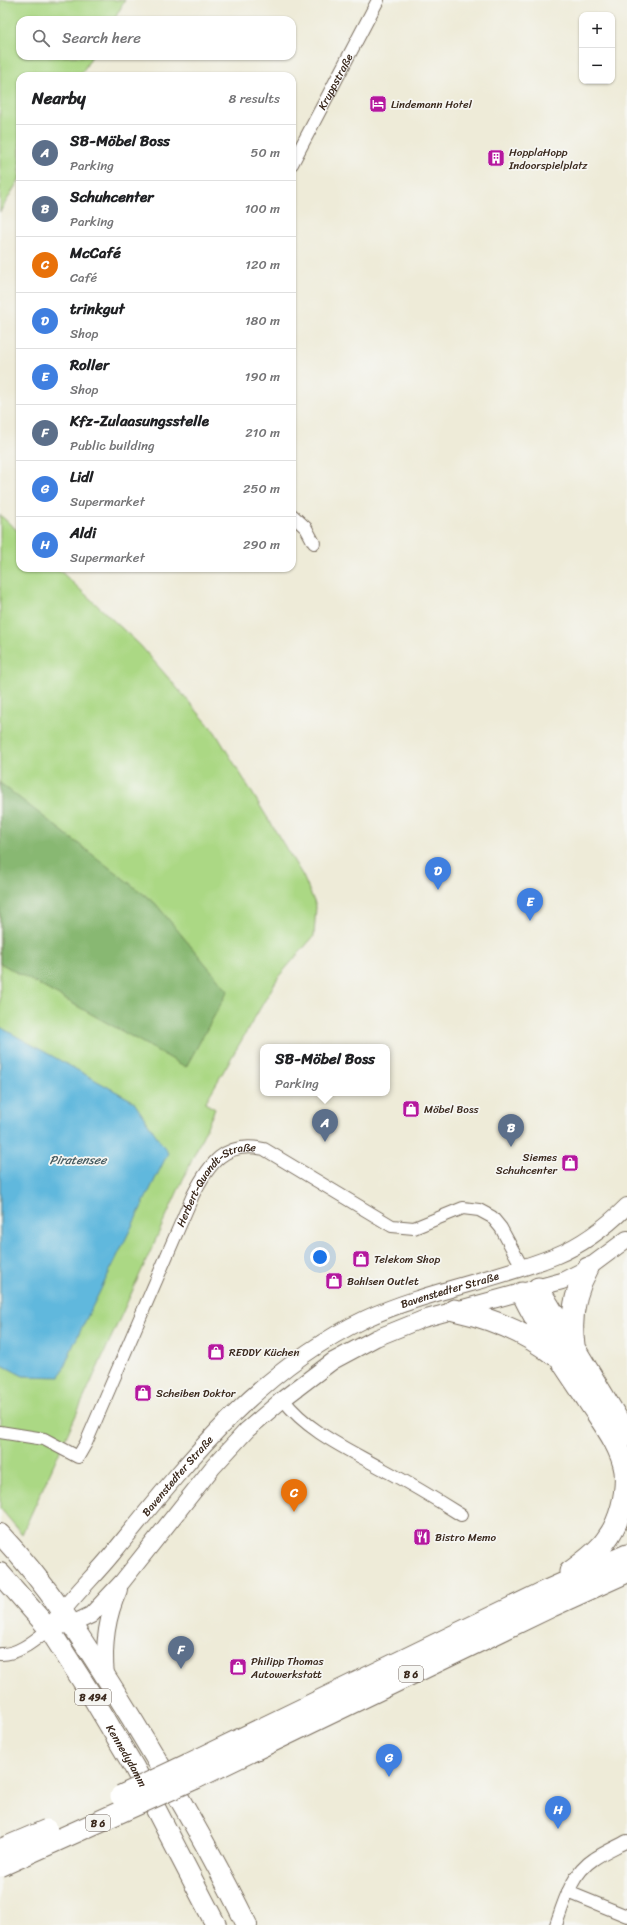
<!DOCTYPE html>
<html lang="en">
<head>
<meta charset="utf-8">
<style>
  body { margin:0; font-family:Sriracha,sans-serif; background:#f6f6f6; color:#202124 }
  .controls { position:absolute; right:12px; top:12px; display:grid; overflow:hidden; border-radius:8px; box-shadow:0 1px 3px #0004 }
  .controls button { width:36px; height:36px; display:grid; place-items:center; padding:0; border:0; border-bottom:1px solid #e0e0e0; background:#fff; color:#202124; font:20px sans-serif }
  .you { position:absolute; left:320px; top:1257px; width:14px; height:14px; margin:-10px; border:3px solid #fff; border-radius:50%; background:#1a73e8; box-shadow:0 0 0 6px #1a73e833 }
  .badge { display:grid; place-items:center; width:26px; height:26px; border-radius:50%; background:#ea580c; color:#fff; font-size:13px; font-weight:700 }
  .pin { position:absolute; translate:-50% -33px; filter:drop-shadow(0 1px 2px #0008) }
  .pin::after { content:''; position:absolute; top:21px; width:14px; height:12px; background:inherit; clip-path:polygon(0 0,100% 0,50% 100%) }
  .popup { position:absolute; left:260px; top:1044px; width:130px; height:52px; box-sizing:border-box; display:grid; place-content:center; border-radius:8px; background:#fff; filter:drop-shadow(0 1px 3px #0005); font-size:13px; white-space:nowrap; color:#757577 }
  .popup b { font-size:15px; color:#202124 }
  .popup::after { content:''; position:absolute; left:50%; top:100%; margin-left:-8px; border:8px solid transparent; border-top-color:#fff }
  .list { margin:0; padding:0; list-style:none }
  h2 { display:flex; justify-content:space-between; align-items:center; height:52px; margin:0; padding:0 16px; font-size:17px }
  h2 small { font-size:13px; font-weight:400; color:#757577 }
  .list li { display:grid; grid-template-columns:26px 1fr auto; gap:12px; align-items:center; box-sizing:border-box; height:56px; padding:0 16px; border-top:1px solid #e0e0e0 }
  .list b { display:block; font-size:15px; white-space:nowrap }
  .list p { margin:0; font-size:13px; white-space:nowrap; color:#757577 }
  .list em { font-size:13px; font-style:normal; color:#757577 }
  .icon { flex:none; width:22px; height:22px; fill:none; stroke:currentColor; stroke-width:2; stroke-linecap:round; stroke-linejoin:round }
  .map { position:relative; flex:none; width:627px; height:1925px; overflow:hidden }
  .search { position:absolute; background:#fff; box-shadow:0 1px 3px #0004; left:16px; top:16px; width:280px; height:44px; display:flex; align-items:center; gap:10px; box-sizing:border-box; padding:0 14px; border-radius:12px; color:#757577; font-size:15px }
  .panel { position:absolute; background:#fff; box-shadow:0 1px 3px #0004; left:16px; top:72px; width:280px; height:500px; border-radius:12px }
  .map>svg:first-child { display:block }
</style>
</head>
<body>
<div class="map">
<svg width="627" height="1925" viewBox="0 0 627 1925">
  <rect width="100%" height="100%" fill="#f6f6f2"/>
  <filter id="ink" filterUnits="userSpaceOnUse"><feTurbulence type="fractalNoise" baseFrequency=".025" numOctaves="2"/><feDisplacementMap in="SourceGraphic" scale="8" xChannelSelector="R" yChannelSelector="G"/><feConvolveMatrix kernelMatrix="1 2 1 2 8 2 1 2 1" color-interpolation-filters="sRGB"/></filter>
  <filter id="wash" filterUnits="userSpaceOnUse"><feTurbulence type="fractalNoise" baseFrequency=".012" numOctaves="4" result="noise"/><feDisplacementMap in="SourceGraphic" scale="16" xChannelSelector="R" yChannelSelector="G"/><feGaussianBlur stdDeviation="0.9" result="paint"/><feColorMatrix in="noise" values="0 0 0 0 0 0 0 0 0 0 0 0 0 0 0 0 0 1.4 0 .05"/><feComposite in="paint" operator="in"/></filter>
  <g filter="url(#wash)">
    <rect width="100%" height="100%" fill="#eeebd8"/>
    <path fill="#abd884" stroke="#738151" d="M0,0H125L114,20H20V56H92L80,76H20V178L0,212Z
      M0,515L20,533V568H57L140,645L215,732L303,876L316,906L314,936L279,976L205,1103L215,1109L22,1534L0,1508Z"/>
    <path fill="#88b872" stroke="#627148" d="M0,783L155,903L228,991L186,1067L0,963Z"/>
    <path fill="#60b8dd" stroke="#4e717e" d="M0,1027L133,1101L168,1153L73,1346L60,1377L23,1376L0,1364Z"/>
  </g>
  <g filter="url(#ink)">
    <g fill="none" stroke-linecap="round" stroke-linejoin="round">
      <defs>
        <g id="minor">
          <path id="s1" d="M292,164L378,0"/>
          <path d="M292,515L306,528L314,543"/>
          <path d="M283,1399C307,1431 345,1448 379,1467C407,1482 434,1498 461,1515"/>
          <path id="s2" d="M0,1432L44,1439L78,1457L86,1443L193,1195C209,1164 225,1140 264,1149L392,1226L414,1228L463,1208L479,1210L492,1217L501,1228L522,1267"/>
          <path d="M0,1654C18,1655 35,1640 49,1629"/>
          <path d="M568,1892L627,1916"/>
          <path d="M556,1925C564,1901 572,1873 594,1859C604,1852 616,1847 627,1841"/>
        </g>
        <g id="tertiary">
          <path d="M61,1626L72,1624L91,1615L122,1582L213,1467L247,1430L283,1399L333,1361L376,1338L423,1319L562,1281L588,1268L627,1239"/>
          <path id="s3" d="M49,1629C67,1601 92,1579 113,1553C186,1463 258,1370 365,1319C426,1291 493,1281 555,1256C582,1245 607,1226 627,1206"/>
          <path d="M106,1676C103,1646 106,1618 119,1590"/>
        </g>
        <g id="primary">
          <path d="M0,1534C47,1584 83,1640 119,1698C165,1772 209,1847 247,1925"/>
          <path id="s4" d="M0,1573L49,1629L90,1693L134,1767L216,1925"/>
        </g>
        <path id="trunk" d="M538,1288L627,1435
          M522,1293C540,1330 564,1365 587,1399C601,1421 621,1445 625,1471C627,1494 620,1522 606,1540C597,1553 582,1563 570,1572
          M454,1310C490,1318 523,1331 553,1354
          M574,1345C570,1317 574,1293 588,1268
          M189,1764L546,1591L627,1555
          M196,1778L552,1606L627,1572"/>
      </defs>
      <use href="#minor" stroke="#7a6e5f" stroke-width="14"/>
      <use href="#tertiary" stroke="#7a6e5f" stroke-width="18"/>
      <use href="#primary" stroke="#7a6e5f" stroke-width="22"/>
      <use href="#trunk" stroke="#7a6e5f" stroke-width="23"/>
      <use href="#minor" stroke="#fff" stroke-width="12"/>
      <use href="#tertiary" stroke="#fff" stroke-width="16"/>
      <use href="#primary" stroke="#fff" stroke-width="20"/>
      <use href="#trunk" stroke="#fff" stroke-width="21"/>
      <defs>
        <path id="trunk-bridge" d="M121,1796L189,1764
          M0,1850L47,1830
          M0,1866L196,1778"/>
      </defs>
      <use href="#trunk-bridge" stroke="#7a6e5f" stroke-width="23" stroke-linecap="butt"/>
      <use href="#trunk-bridge" stroke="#fff" stroke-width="21"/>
    </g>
  </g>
  <defs>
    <symbol id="hotel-square" viewBox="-11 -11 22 22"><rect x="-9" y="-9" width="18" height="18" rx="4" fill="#b5179e" stroke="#f6f6f2"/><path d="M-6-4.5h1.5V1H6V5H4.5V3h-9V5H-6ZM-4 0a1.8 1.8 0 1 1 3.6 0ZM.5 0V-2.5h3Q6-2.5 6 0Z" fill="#fff"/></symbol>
    <symbol id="building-square" viewBox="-11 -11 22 22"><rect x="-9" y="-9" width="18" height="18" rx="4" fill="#b5179e" stroke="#f6f6f2"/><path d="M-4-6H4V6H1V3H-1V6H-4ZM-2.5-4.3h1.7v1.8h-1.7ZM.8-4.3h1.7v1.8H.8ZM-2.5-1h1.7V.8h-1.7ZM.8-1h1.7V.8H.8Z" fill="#fff"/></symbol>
    <symbol id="shop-square" viewBox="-11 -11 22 22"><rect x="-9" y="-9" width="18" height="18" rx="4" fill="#b5179e" stroke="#f6f6f2"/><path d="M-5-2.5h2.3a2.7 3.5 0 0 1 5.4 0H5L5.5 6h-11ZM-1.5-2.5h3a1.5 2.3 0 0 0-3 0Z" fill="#fff"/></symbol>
    <symbol id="restaurant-square" viewBox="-11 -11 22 22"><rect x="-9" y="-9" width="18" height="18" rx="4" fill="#b5179e" stroke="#f6f6f2"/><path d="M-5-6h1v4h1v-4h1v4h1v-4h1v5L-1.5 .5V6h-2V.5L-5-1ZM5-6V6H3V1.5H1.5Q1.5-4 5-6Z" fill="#fff"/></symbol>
  </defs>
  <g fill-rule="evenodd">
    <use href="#hotel-square" x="368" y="94" width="20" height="20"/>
    <use href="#building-square" x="486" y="148" width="20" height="20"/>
    <use href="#shop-square" x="401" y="1099" width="20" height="20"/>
    <use href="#shop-square" x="560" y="1153" width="20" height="20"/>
    <use href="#shop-square" x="351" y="1249" width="20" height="20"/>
    <use href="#shop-square" x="324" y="1271" width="20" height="20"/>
    <use href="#shop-square" x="206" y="1342" width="20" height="20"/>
    <use href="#shop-square" x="133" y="1383" width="20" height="20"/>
    <use href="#restaurant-square" x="412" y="1527" width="20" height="20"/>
    <use href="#shop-square" x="228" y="1657" width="20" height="20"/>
  </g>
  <g text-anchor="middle" stroke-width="3.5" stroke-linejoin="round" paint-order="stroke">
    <g fill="#f6f6f2" stroke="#73675e" stroke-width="1">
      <rect x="399" y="1666" width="24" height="16" rx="3"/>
      <rect x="75" y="1689" width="36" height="16" rx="3"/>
      <rect x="86" y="1815" width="24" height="16" rx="3"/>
    </g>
    <g font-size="10" font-weight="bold" fill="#3b2a1e">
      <text x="411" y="1678">B 6</text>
      <text x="93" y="1701">B 494</text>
      <text x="98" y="1827">B 6</text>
    </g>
    <g font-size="11" fill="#3b2a1e" stroke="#f6f6f2">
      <text dy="4" stroke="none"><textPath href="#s1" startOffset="93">Kruppstraße</textPath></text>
      <text dy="4" stroke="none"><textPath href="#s2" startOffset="395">Herbert-Quandt-Straße</textPath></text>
      <text dy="4" stroke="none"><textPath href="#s3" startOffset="536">Bavenstedter Straße</textPath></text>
      <text dy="4" stroke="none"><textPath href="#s3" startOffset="200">Bavenstedter Straße</textPath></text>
      <text dy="4" stroke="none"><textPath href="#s4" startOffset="223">Kennedydamm</textPath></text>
    </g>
    <g font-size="11" fill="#3b2a1e" stroke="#f6f6f2" text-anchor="start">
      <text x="391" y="108">Lindemann Hotel</text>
      <text x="509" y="156">HopplaHopp<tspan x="509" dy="13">Indoorspielplatz</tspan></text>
      <text x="424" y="1113">Möbel Boss</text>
      <text x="557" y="1161" text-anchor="end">Siemes<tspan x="557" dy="13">Schuhcenter</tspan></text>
      <text x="374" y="1263">Telekom Shop</text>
      <text x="347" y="1285">Bahlsen Outlet</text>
      <text x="229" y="1356">REDDY Küchen</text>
      <text x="156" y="1397">Scheiben Doktor</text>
      <text x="435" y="1541">Bistro Memo</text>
      <text x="251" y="1665">Philipp Thomas<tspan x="251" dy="13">Autowerkstatt</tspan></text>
    </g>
    <g font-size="12" font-style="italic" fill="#485c61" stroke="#f6f6f2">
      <text x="78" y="1164">Piratensee</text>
    </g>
  </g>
</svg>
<div class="controls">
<button>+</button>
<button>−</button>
</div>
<div class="you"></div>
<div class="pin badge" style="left:325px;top:1142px;background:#5c6f8a">A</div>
<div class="popup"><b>SB-Möbel Boss</b>Parking</div>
<div class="pin badge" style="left:511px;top:1147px;background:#5c6f8a">B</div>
<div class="pin badge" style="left:294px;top:1512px;background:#e8710a">C</div>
<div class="pin badge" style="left:438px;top:890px;background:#3f7fe0">D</div>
<div class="pin badge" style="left:530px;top:921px;background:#3f7fe0">E</div>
<div class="pin badge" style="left:181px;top:1669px;background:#5c6f8a">F</div>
<div class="pin badge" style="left:389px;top:1777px;background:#3f7fe0">G</div>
<div class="pin badge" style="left:558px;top:1829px;background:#3f7fe0">H</div>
<div class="search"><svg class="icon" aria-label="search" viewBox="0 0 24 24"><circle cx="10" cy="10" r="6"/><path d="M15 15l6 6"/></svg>Search here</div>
<section class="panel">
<h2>Nearby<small>8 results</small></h2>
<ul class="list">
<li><span class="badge" style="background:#5c6f8a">A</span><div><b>SB-Möbel Boss</b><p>Parking</p></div><em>50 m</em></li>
<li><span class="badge" style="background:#5c6f8a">B</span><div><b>Schuhcenter</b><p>Parking</p></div><em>100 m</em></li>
<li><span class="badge" style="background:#e8710a">C</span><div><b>McCafé</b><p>Café</p></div><em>120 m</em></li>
<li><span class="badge" style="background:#3f7fe0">D</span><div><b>trinkgut</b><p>Shop</p></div><em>180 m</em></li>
<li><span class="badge" style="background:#3f7fe0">E</span><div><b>Roller</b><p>Shop</p></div><em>190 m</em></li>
<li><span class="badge" style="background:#5c6f8a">F</span><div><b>Kfz-Zulaasungsstelle</b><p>Public building</p></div><em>210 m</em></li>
<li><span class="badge" style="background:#3f7fe0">G</span><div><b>Lidl</b><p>Supermarket</p></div><em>250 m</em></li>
<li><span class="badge" style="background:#3f7fe0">H</span><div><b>Aldi</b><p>Supermarket</p></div><em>290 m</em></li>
</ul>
</section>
</div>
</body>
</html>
